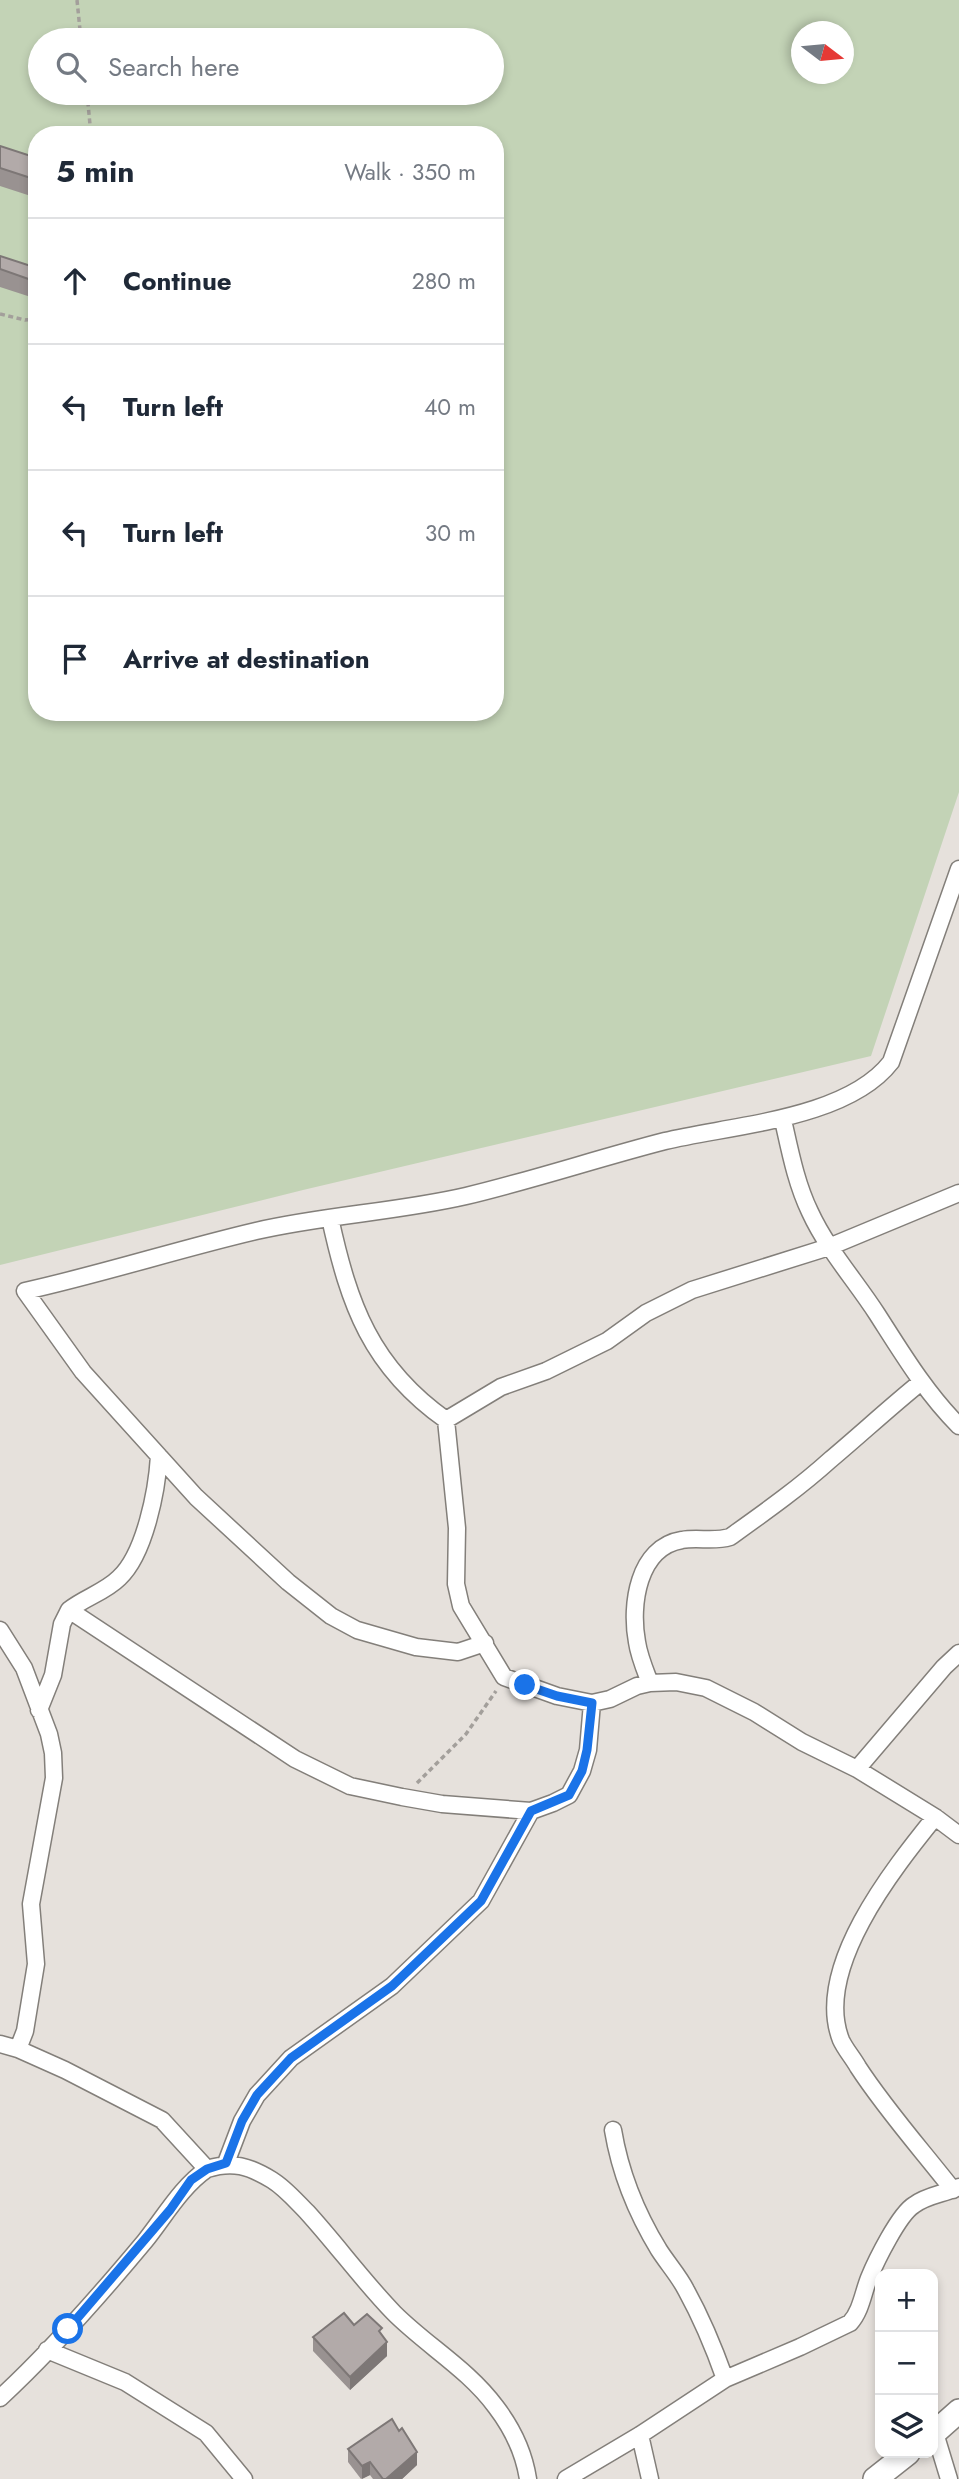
<!DOCTYPE html>
<html lang="en">
<head>
<meta charset="utf-8">
<style>
  body { margin:0; font-family:Jost,sans-serif; background:#f6f6f7; color:#1f2937 }
  .controls { position:absolute; right:21px; bottom:21px; display:grid; overflow:hidden; border-radius:14px; box-shadow:0 4px 10px #0003 }
  .controls button { width:63px; height:63px; display:grid; place-items:center; padding:0; border:0; border-bottom:2px solid #e0e1e3; background:#fff; color:#1f2937; font:35px sans-serif }
  .compass { position:absolute; left:791px; top:21px; width:63px; height:63px; border-radius:50%; background:#fff; box-shadow:0 4px 10px #0003; rotate:106deg }
  .stop { position:absolute; width:21px; height:21px; margin:-16px; border:5px solid #1a73e8; border-radius:50%; background:#fff }
  .stop.end { background:#1a73e8; border-color:#fff; box-shadow:0 2px 7px #0008 }
  .list { margin:0; padding:0; list-style:none }
  h2 { display:flex; justify-content:space-between; align-items:center; height:91px; margin:0; padding:0 28px; font-size:30px }
  h2 small { font-size:23px; font-weight:400; color:#747a83 }
  .list li { display:grid; grid-template-columns:46px 1fr auto; gap:21px; align-items:center; box-sizing:border-box; height:126px; padding:0 28px; border-top:2px solid #e0e1e3 }
  .list b { display:block; font-size:26px; white-space:nowrap }
  .list em { font-size:23px; font-style:normal; color:#747a83 }
  .icon { flex:none; width:38px; height:38px; fill:none; stroke:currentColor; stroke-width:2; stroke-linecap:round; stroke-linejoin:round }
  .map { position:relative; flex:none; width:959px; height:2479px; overflow:hidden }
  .search { position:absolute; background:#fff; box-shadow:0 4px 10px #0003; left:28px; top:28px; width:476px; height:77px; display:flex; align-items:center; gap:18px; box-sizing:border-box; padding:0 24px; border-radius:38px; color:#747a83; font-size:26px }
  .panel { position:absolute; background:#fff; box-shadow:0 4px 10px #0003; left:28px; top:126px; width:476px; height:595px; border-radius:28px }
  .map>svg:first-child { display:block }
</style>
</head>
<body>
<div class="map">
<svg width="959" height="2479" viewBox="0 0 959 2479">
  <rect width="100%" height="100%" fill="#e6e1dc"/>
  <path fill="#c3d3b6" fill-rule="evenodd" d="M0,0H959V792L871,1056L303,1190L0,1265ZM802,32H844V74H802ZM40,40H492V93H40ZM37,135H495V712H37Z"/>
  <g fill="none" stroke-linecap="round" stroke-linejoin="round">
    <defs>
      <path id="street" d="M783,1120C790,1151 796,1183 810,1212C827,1249 855,1280 877,1314C902,1353 926,1393 959,1426
        M330,1218C349,1305 371,1367 446,1420L457,1528L456,1584L461,1606L504,1677L557,1696L592,1703L610,1699L637,1686L650,1683L676,1682L706,1688L754,1712L802,1742L857,1769L935,1817L959,1835
        M446,1420L501,1387L546,1371L607,1341L646,1313L692,1290L829,1247L959,1193
        M159,1456C157,1490 145,1554 119,1578C105,1592 84,1598 69,1610L295,1759L350,1786L402,1797L442,1804L531,1811L553,1803L569,1795L582,1771L588,1750L592,1703
        M0,1630L24,1668L49,1734L53,1753L54,1778L31,1904L36,1964L25,2031L18,2049L0,2044
        M485,1643L458,1652L416,1647L357,1630L331,1616L288,1582L196,1497L83,1372L25,1291C102,1274 179,1249 256,1231C325,1215 397,1212 466,1196C533,1180 599,1158 665,1141C732,1125 847,1119 891,1062L959,869
        M650,1683C645,1670 639,1656 637,1642C630,1605 638,1547 682,1540C698,1537 714,1542 730,1537C765,1512 799,1488 830,1460C861,1434 890,1407 921,1382
        M39,1710L53,1675L62,1624L69,1610
        M857,1769L944,1667L959,1653
        M935,1817C893,1869 813,1969 841,2040C845,2049 853,2058 858,2067C886,2110 921,2149 953,2190
        M18,2049L65,2070L162,2120L207,2169C233,2161 249,2166 272,2180C285,2188 296,2201 307,2212C337,2245 363,2281 394,2313C427,2346 468,2369 496,2407C512,2428 524,2453 528,2479
        M613,2130C620,2172 637,2214 659,2250C668,2264 679,2276 686,2290C702,2319 714,2348 725,2379
        M226,2163L242,2121L257,2095L291,2058L392,1986L481,1901L531,1811
        M47,2350L125,2382L206,2433L244,2479
        M0,2398C52,2350 100,2295 145,2241C165,2216 181,2187 207,2169
        M935,2433L949,2479
        M640,2435L650,2479
        M566,2479L640,2435L725,2379L800,2347L850,2323C861,2311 863,2293 869,2278C876,2261 899,2214 914,2205C927,2195 944,2194 959,2187"/>
      <path id="secondary" d="M933,2434L959,2411
        M875,2479L908,2453"/>
    </defs>
    <use href="#street" stroke="#837f7a" stroke-width="19"/>
    <use href="#secondary" stroke="#837f7a" stroke-width="26"/>
    <path stroke="#a39f9b" stroke-width="3.5" stroke-dasharray="5 3.5" stroke-linecap="butt" d="M77,0L81,40
      M87,93L91,135
      M0,314L25,320L37,319
      M417,1783L466,1734L496,1691"/>
    <use href="#street" stroke="#fff" stroke-width="16"/>
    <use href="#secondary" stroke="#fff" stroke-width="23"/>
  </g>
  <path fill="#999291" d="M0,146L37,158V198L0,186Z
    M37,240V299L0,287V256L30,266V261Z
    M354,2325L387,2356L350,2390L313,2351V2337Z
    M348,2449L417,2465L402,2479H373L370,2475L361,2479L348,2462Z"/>
  <path fill="#7d7776" d="M387,2342V2356L350,2390V2377Z
    M417,2452V2465L402,2479H386Z
    M370,2462V2475L362,2479V2466Z"/>
  <path fill="#b2aaa9" stroke="#7d7776" stroke-width="2" d="M0,146L37,158V180L0,168Z
    M37,240V263L30,261Z
    M0,256L37,268V282L0,269Z
    M344,2313L354,2325L367,2314L382,2328L379,2331L387,2342L350,2377L313,2337Z
    M392,2419L399,2431L402,2428L417,2452L386,2479H383L370,2462L362,2466L348,2449Z"/>
  <g fill="none" stroke-linecap="round" stroke-linejoin="round">
    <path stroke="#1a73e8" stroke-width="9" d="M68,2329L170,2210L191,2180L207,2169L226,2163L242,2121L257,2095L291,2058L392,1986L481,1901L531,1811L569,1795L582,1771L587,1750L592,1703L557,1696L525,1685"/>
  </g>
</svg>
<div class="controls">
<button>+</button>
<button>−</button>
<button><svg class="icon" aria-label="layers" viewBox="0 0 24 24"><path d="M12 4l9 5-9 5-9-5zM3 14l9 5 9-5"/></svg></button>
</div>
<svg class="compass" viewBox="-18 -18 36 36"><path d="M0-13l5 13h-10z" fill="#e53935"/><path d="M0 13l5-13h-10z" fill="#747a83"/></svg>
<div class="stop" style="left:68px;top:2329px"></div>
<div class="stop end" style="left:525px;top:1685px"></div>
<div class="search"><svg class="icon" aria-label="search" viewBox="0 0 24 24"><circle cx="10" cy="10" r="6"/><path d="M15 15l6 6"/></svg>Search here</div>
<section class="panel">
<h2>5 min<small>Walk · 350 m</small></h2>
<ul class="list">
<li><svg class="icon" aria-label="ahead" viewBox="0 0 24 24"><path d="M12 20V5M6 11l6-6 6 6"/></svg><div><b>Continue</b></div><em>280 m</em></li>
<li><svg class="icon" aria-label="left" viewBox="0 0 24 24"><path d="M17 20v-9H6M10 6l-5 5 5 5"/></svg><div><b>Turn left</b></div><em>40 m</em></li>
<li><svg class="icon" aria-label="left" viewBox="0 0 24 24"><path d="M17 20v-9H6M10 6l-5 5 5 5"/></svg><div><b>Turn left</b></div><em>30 m</em></li>
<li><svg class="icon" aria-label="arrive" viewBox="0 0 24 24"><path d="M6 21V4h12l-3 4 3 4H6"/></svg><div><b>Arrive at destination</b></div></li>
</ul>
</section>
</div>
</body>
</html>
